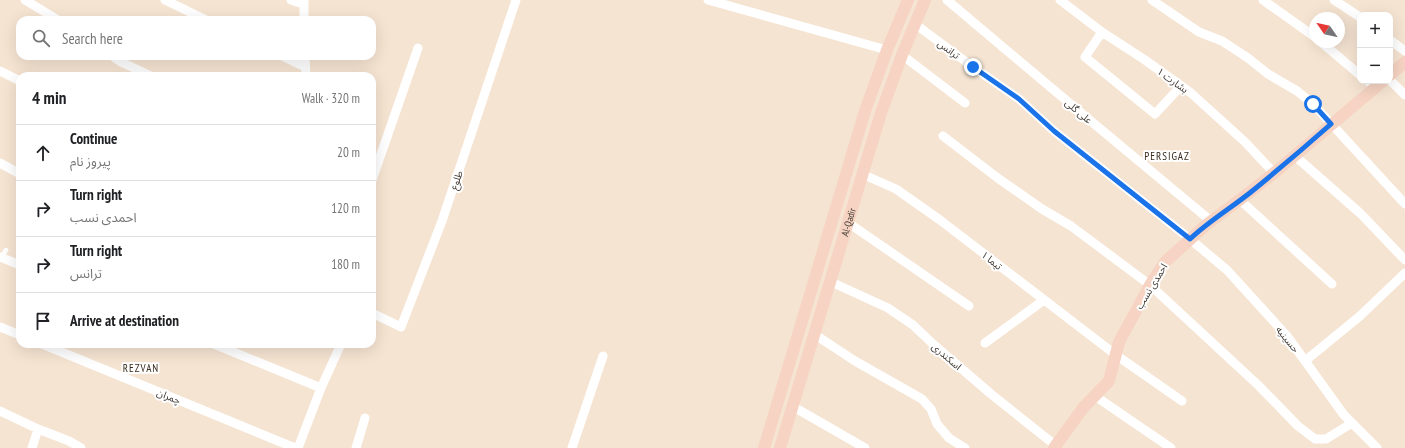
<!DOCTYPE html>
<html lang="en">
<head>
<meta charset="utf-8">
<style>
  body { margin:0; font-family:"PT Sans Narrow","Noto Sans Arabic",sans-serif; background:#f2f2f2; color:#202124 }
  .controls { position:absolute; right:12px; top:12px; display:grid; overflow:hidden; border-radius:8px; box-shadow:0 4px 16px #0002 }
  .controls button { width:36px; height:36px; display:grid; place-items:center; padding:0; border:0; border-bottom:1px solid #e0e0e0; background:#fff; color:#202124; font:20px sans-serif }
  .compass { position:absolute; left:1309px; top:12px; width:36px; height:36px; border-radius:50%; background:#fff; box-shadow:0 4px 16px #0002; rotate:304deg }
  .stop { position:absolute; width:12px; height:12px; margin:-9px; border:3px solid #1a73e8; border-radius:50%; background:#fff }
  .stop.end { background:#1a73e8; border-color:#fff; box-shadow:0 1px 4px #0008 }
  .list { margin:0; padding:0; list-style:none }
  h2 { display:flex; justify-content:space-between; align-items:center; height:52px; margin:0; padding:0 16px; font-size:17px }
  h2 small { font-size:13px; font-weight:400; color:#757577 }
  .list li { display:grid; grid-template-columns:26px 1fr auto; gap:12px; align-items:center; box-sizing:border-box; height:56px; padding:0 16px; border-top:1px solid #e0e0e0 }
  .list b { display:block; font-size:15px; white-space:nowrap }
  .list p { margin:0; font-size:13px; white-space:nowrap; color:#757577 }
  .list em { font-size:13px; font-style:normal; color:#757577 }
  .icon { flex:none; width:22px; height:22px; fill:none; stroke:currentColor; stroke-width:2; stroke-linecap:round; stroke-linejoin:round }
  .map { position:relative; flex:none; width:1405px; height:448px; overflow:hidden }
  .search { position:absolute; background:#fff; box-shadow:0 4px 16px #0002; left:16px; top:16px; width:360px; height:44px; display:flex; align-items:center; gap:10px; box-sizing:border-box; padding:0 14px; border-radius:12px; color:#757577; font-size:15px }
  .panel { position:absolute; background:#fff; box-shadow:0 4px 16px #0002; left:16px; top:72px; width:360px; height:276px; border-radius:12px }
  .map>svg:first-child { display:block }
</style>
</head>
<body>
<div class="map">
<svg width="1405" height="448" viewBox="0 0 1405 448">
  <rect width="100%" height="100%" fill="#f6e4d2"/>
  <g fill="none" stroke-linecap="round" stroke-linejoin="round">
    <path stroke="#fff" stroke-width="4.5" d="M1,258L6,250"/>
    <path stroke="#fff" stroke-width="9" d="M25,0L58,20
      M165,0L206,20
      M291,0L303,4
      M708,0L887,50
      M947,0L1086,117L1211,221
      M1060,0L1102,32L1145,60L1191,93L1245,142L1274,173
      M1152,0L1199,32L1222,41L1248,58L1268,74L1297,91L1313,104L1405,204
      M1263,0L1315,37
      M1334,0L1360,17
      M304,20V0
      M915,24L973,67L1019,99L1054,131L1190,239L1227,270L1287,336L1344,415L1377,448
      M1102,32L1085,57L1155,114L1181,86
      M1390,40L1405,51
      M1321,42L1360,75
      M902,55L965,103
      M112,56L121,62L151,76
      M282,56L305,67
      M305,56L306,76
      M0,71L20,81
      M1390,80L1405,95
      M1368,81L1375,87
      M943,136L999,179L1042,209L1071,226L1150,285L1258,385L1298,426L1315,439H1326L1352,423
      M1295,156L1361,214L1405,260
      M0,163L20,174
      M862,174L896,189L940,220L1116,355L1182,401
      M372,180L418,48
      M1240,200L1332,284
      M847,222L969,306
      M0,257L20,265
      M829,281L888,308L913,325L933,344L991,394L1055,445
      M372,313L401,327L442,221L516,0
      M0,327L20,335
      M814,334L855,361L922,399L931,409L937,424L949,438L965,448
      M985,343L1044,300
      M42,344L295,448
      M214,344L321,388
      M1305,361L1360,316L1405,273
      M1095,396L1171,448
      M792,406L865,448
      M0,411L38,429L69,441L81,448
      M32,448L38,429
      M298,448L321,388L341,344
      M356,448L365,418
      M572,448L603,356"/>
    <g stroke="#f6d3c2" stroke-width="12">
      <path d="M1390,75L1405,62"/>
      <path d="M764,448L865,111L887,50L908,0"/>
      <path id="s1" d="M780,448L880,116L902,55L925,0"/>
      <path d="M1054,448L1083,408L1109,381L1119,342L1150,285L1165,262L1206,225L1250,192L1279,169L1383,81"/>
    </g>
  </g>
  <g fill="none" stroke-linecap="round" stroke-linejoin="round">
    <path stroke="#1a73e8" stroke-width="5" d="M973,67L1019,99L1054,131L1190,239C1209,221 1231,208 1251,192C1278,170 1305,147 1331,124L1313,104"/>
  </g>
  <g text-anchor="middle" stroke-width="4" stroke-linejoin="round" paint-order="stroke">
    <g font-size="10" fill="#413a33" stroke="#fff">
      <text transform="translate(949 49) rotate(37)" y="4">ترانس</text>
      <text transform="translate(1173 80) rotate(36)" y="4">بشارت ۱</text>
      <text transform="translate(1079 111) rotate(40)" y="4">علی گلی</text>
      <text transform="translate(456 180) rotate(-71)" y="4">طلوع</text>
      <text dy="4" stroke="none"><textPath href="#s1" startOffset="236">Al-Qadir</textPath></text>
      <text transform="translate(992 260) rotate(38)" y="4">تیما ۱</text>
      <text transform="translate(1151 286) rotate(-59)" y="4">احمدی نسب</text>
      <text transform="translate(1288 339) rotate(51)" y="4">حسینیه</text>
      <text transform="translate(947 356) rotate(41)" y="4">اسکندری</text>
      <text transform="translate(169 396) rotate(22)" y="4">چمران</text>
    </g>
    <g font-size="11" letter-spacing="1" fill="#382b1c" stroke="#fff">
      <text x="1167" y="160">PERSIGAZ</text>
      <text x="141" y="372">REZVAN</text>
    </g>
  </g>
</svg>
<div class="controls">
<button>+</button>
<button>−</button>
</div>
<svg class="compass" viewBox="-18 -18 36 36"><path d="M0-13l5 13h-10z" fill="#e53935"/><path d="M0 13l5-13h-10z" fill="#757577"/></svg>
<div class="stop" style="left:1313px;top:104px"></div>
<div class="stop end" style="left:973px;top:67px"></div>
<div class="search"><svg class="icon" aria-label="search" viewBox="0 0 24 24"><circle cx="10" cy="10" r="6"/><path d="M15 15l6 6"/></svg>Search here</div>
<section class="panel">
<h2>4 min<small>Walk · 320 m</small></h2>
<ul class="list">
<li><svg class="icon" aria-label="ahead" viewBox="0 0 24 24"><path d="M12 20V5M6 11l6-6 6 6"/></svg><div><b>Continue</b><p>پیروز نام</p></div><em>20 m</em></li>
<li><svg class="icon" aria-label="right" viewBox="0 0 24 24"><path d="M7 20v-9h11M14 6l5 5-5 5"/></svg><div><b>Turn right</b><p>احمدی نسب</p></div><em>120 m</em></li>
<li><svg class="icon" aria-label="right" viewBox="0 0 24 24"><path d="M7 20v-9h11M14 6l5 5-5 5"/></svg><div><b>Turn right</b><p>ترانس</p></div><em>180 m</em></li>
<li><svg class="icon" aria-label="arrive" viewBox="0 0 24 24"><path d="M6 21V4h12l-3 4 3 4H6"/></svg><div><b>Arrive at destination</b></div></li>
</ul>
</section>
</div>
</body>
</html>
